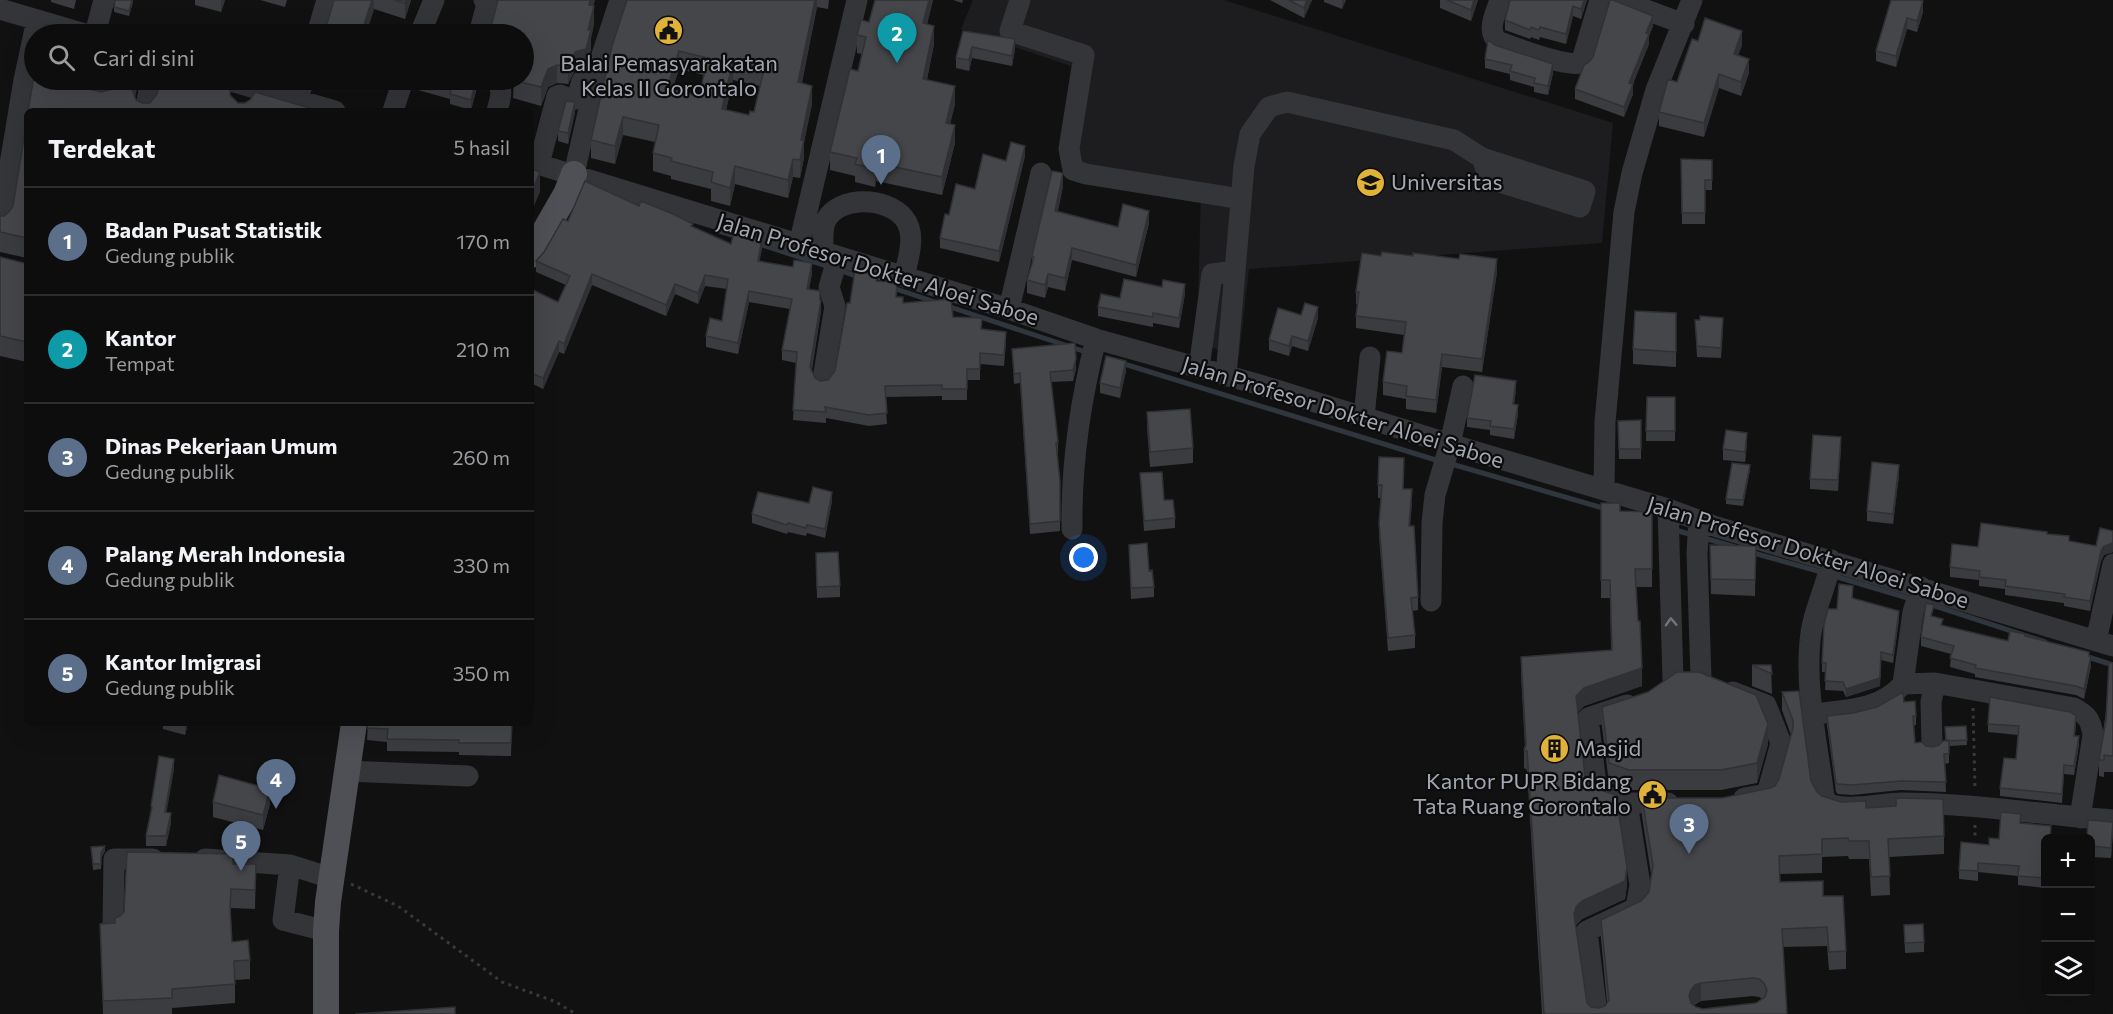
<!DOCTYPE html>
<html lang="id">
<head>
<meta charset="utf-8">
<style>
  body { margin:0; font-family:Commissioner,sans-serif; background:#1b1b1c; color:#f1f3f6 }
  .controls { position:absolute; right:18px; bottom:18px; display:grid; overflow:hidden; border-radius:9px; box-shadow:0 6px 24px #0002 }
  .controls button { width:54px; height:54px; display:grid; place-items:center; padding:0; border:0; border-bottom:2px solid #2d2d2e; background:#0d0d0e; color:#f1f3f6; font:30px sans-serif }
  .you { position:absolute; left:1084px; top:558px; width:21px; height:21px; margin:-15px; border:4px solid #fff; border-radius:50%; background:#1a73e8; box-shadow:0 0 0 9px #1a73e833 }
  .badge { display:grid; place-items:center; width:39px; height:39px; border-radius:50%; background:#e1b23a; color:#fff; font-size:20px; font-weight:700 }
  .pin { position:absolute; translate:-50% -50px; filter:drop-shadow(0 2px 3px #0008) }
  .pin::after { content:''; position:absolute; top:32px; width:21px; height:18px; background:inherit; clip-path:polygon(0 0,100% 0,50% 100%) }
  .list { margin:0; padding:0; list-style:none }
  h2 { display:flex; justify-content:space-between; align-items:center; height:78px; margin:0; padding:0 24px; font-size:26px }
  h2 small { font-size:20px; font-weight:400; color:#9a9c9e }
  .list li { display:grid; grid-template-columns:39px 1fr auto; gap:18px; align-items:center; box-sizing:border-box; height:108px; padding:0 24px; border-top:2px solid #2d2d2e }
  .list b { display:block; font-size:22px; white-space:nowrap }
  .list p { margin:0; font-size:20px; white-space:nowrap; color:#9a9c9e }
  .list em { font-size:20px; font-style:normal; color:#9a9c9e }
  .icon { flex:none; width:33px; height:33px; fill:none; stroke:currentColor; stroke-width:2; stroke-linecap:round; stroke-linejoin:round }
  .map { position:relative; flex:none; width:2113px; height:1014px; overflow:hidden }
  .search { position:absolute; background:#0d0d0e; box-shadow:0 6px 24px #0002; left:24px; top:24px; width:510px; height:66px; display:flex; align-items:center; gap:15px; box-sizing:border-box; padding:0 21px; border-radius:33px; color:#9a9c9e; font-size:22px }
  .panel { position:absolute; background:#0d0d0e; box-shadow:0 6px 24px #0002; left:24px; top:108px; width:510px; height:618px; border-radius:9px }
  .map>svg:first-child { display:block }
</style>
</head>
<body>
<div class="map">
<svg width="2113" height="1014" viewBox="0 0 2113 1014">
  <rect width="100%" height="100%" fill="#111112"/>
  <path fill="#1d1d1f" d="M973,0H1224L1613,123L1602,243L1249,269L1239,356L1197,343L1201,190L1064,175L1074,67L961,29Z"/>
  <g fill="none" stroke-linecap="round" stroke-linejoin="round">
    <path stroke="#30363d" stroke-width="5" d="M719,231L739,237
      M756,243L830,267
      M839,270L861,278
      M893,288L935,302
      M947,306L1089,353
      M1121,363L1439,461
      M1448,463L1606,509
      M1672,529L1692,535
      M1704,538L1735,547
      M1750,552L1825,573
      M1834,576L1911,599
      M1929,604L2045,642
      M2085,656L2113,665"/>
    <path stroke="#38393e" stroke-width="3" stroke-dasharray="3 4.5" stroke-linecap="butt" d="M1973,708L1975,788
      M1975,825V839
      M351,884L398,906L502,982L556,1002L576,1014"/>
    <path stroke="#343539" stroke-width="21" d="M1020,0L1010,31L1084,55L1069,149L1073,170L1086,174L1241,199
      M1500,0C1496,13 1485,32 1499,42C1517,48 1564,67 1581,63L1600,0
      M1619,0L1684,24
      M0,9L85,34
      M95,34L104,0
      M317,34L327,0
      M420,34L434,0
      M479,34L487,4L484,0
      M24,80L37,20
      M227,80L335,111
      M494,80C505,87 500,99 497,111
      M297,100L304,80
      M107,111L104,100L109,80
      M145,111L151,80
      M393,111L403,80
      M531,162L1009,309L1096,339L1257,384L1450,444L1668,509L1717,527L2113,646
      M539,164L557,96L560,95L572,100L577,98L582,81L584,79L591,81
      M574,174L600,61L620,0
      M0,224L24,80L60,89
      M799,245L857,0
      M823,252C823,243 822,227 826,220C840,195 887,197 904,218C917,234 908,259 904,277
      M1009,309L1041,173
      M1199,368L1212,274L1235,271
      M1226,376L1244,166L1250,134L1269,107L1287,102L1454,140L1482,158L1585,191L1580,207L1490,179L1482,158
      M823,379L835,306L829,287L838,257
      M1364,417L1370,357
      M1604,489L1605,422L1624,212L1632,173L1656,90L1692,0
      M1668,509L1673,680
      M1699,520L1697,553L1701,679
      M1072,529C1071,463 1080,402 1096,339
      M1831,560C1827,588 1812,612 1810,641C1805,691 1818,747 1824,797L1828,803C1843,813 1882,803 1901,803C1972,803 2042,815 2113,820
      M1431,601L1432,523L1435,495L1450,444L1463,386
      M2096,641L2113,564
      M1935,683L2074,708C2087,715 2091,720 2093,735L2080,818
      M1903,684L1913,612L1921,587
      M1733,692L1766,705L1781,743L1767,794L1744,798
      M1814,714C1846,710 1881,710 1903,684L1935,683L1931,702L1932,744
      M347,771L468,776
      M1627,803H1668
      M205,859L290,865L331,878
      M290,865L283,920L326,931
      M113,925L114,859H153
      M1597,1014L1587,931L1636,908L1640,885L1627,803L1597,793L1588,718L1627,705"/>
    <path stroke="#4e5055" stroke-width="26" d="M531,255L566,194L574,174
      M326,1014V931L328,902L354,723"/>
  </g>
  <path fill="#3b3c40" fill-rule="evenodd" d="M51,0H76L74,9L51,2Z
    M133,0L129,16L114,12V7Z
    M195,0H225L221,12L195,5Z
    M260,0H287L285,7Z
    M334,0H411L405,19L374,9L366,34H324Z
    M498,0H595L593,6L594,24L591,38V49L586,67L575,70L568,84L557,83L548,87L541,106L513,98L514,80H524V34Z
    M627,0H829L828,9L817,7L802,83L812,104L804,142V158L800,178L793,177L788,198L735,184L730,206L711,201V189L671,179V176L653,171V153L655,142L623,135L615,164L591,158V140ZM679,69L704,75L699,96L672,90ZM733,80L760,86L754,112L749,115L726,110Z
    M875,0H933L927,24L934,44L927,80L955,104L950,124L955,143L942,195L876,181L875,187L855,182V176L830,170V152L858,71L862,54L857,53V35L869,22Z
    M953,0H963L962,3Z
    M1270,0H1312L1304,18Z
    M1324,0H1346L1342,9L1324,2Z
    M1440,0H1478L1471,21L1440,8Z
    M1587,0L1581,19L1573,16L1566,44L1540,37L1539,40L1531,37L1530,39L1505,30V20Z
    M1891,0L1923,12L1917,32L1907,29L1896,67L1876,61V51Z
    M1653,26L1649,36V44L1633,84V94L1624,117L1575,99V89L1589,62Z
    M963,31L1015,49L1012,66L972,58L969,71L956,68V58Z
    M1698,41L1742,45L1738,55L1749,73L1741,96L1719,88L1704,137L1659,126V112L1677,82Z
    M1495,45L1553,73L1548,95L1534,92V87L1510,80V74L1485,68V59Z
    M74,80H139L135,97L136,100L142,103L231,96L238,103L320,111H28L110,90L108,88Z
    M414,80H479L471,110L450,104V99L414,89Z
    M575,112L568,144L558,141V131Z
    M27,120V258L0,252V216H4L9,212L13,206Z
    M1025,156L999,262L940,248V238L949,215L1006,161Z
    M1681,159L1712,160V190H1705V224H1682Z
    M1063,186L1058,211L1118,227L1149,223L1136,277L1072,260L1065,291L1048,287L1045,298L1027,293V280L1032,265V256Z
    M639,206L693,227L731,244L762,248L759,261L812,274L809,289L820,300L821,311L812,370L815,378L820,381L828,380L835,371L850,303L877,281L903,303L953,317L982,329L1006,342L1004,366L980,364V380H967V400H942V396L885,397L887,424L869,426L826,418V423L793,420L796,363L782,360V350L790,309L749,302L738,354L706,347V336L722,321L727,289L705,286L698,304L675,294L666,316L592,285L564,354L559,352L543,389L531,383V294L558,302L566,285L536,272V261L568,221Z
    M0,257L24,263H27V362L0,356Z
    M1497,272L1482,372L1442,367L1436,413L1406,409V399L1383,395V382L1402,353L1404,335L1356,328V316L1358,305L1356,304V292Z
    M1185,294L1179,328L1153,323V327L1098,316V307L1120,298Z
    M1676,313V367L1633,364V349Z
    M1301,315L1318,318L1308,351L1292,346L1289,356L1269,350V340Z
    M1695,320L1723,328L1721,358L1697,357Z
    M1012,349L1076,369L1073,381L1051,382L1058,442V453H1057L1060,481V531L1030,534L1020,383L1014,384Z
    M1126,371L1120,398L1100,393V383Z
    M1516,390L1514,404L1518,414L1514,439L1490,435V430L1467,427V418Z
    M1647,397H1675V441H1646Z
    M1147,412L1193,448V463L1150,467L1147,428Z
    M1641,420V459H1619L1618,421Z
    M1747,443L1745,462L1723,460V449Z
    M1841,447L1838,491L1810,489V479Z
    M1750,470L1743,506L1726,504V499Z
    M1140,473L1164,500L1175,518V528L1144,531Z
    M1899,475L1893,524L1867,521V511Z
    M1378,485L1403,489L1412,502L1410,526L1418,597V610L1412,611L1415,635V648L1388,651L1379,536L1381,498H1378Z
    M832,501L825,538L807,533L806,536L788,532L787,534L752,523V514L809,503Z
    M1601,503L1620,511L1652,512V587H1636L1642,686L1584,706L1578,712L1585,777L1627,885L1625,899L1582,919L1576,925L1587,1003L1591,1007L1599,1008L1605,1006L1607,1003L1601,939V920L1641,901L1649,892L1651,874L1642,816V798H1722L1770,788L1775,786L1779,779L1791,735L1782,710V692L1799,691L1811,781L1817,792L1822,796L1866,808L1944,836V854L1889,857L1890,895L1871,896L1869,859H1849L1848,856L1822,857V873L1779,874L1780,882L1823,896L1846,951V969L1829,970L1827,946L1783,947L1787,1014H1542L1527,770L1524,768V750L1525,747L1521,675V657L1611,650L1610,598H1601ZM1753,996L1759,997L1762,999L1756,1003L1703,1009L1696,1007L1694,1005L1701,1001Z
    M2113,531V552L2104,555L2101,561L2090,611L2064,606V603L2005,595V589L1979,586V580L1950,577V567L1978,547L2047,534L2069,541L2096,546Z
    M1129,545L1149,571L1154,587V597L1131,599Z
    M1710,545L1756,546L1755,596L1711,594Z
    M816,553L840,586V597L817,598Z
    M1853,594V598L1899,619L1893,663L1881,660L1880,686L1846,697L1843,691L1825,690L1826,672H1822V663L1837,609Z
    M1934,615L1933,617L1943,626L2008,641L2025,636L2089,656L2091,666L2084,699L2076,695L1975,677V674L1950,667L1951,654L1921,646V637Z
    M2113,663V772H2104V777L2099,776V760Z
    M1752,665H1771L1772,694L1752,686Z
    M1904,702L1916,716V725H1914L1915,743L1933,747L1939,745L1966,726L1967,745L1949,746V763L1945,764L1946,792L1901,790L1852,795L1838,794L1836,792L1827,725V716L1853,713Z
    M1602,707L1768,744L1757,783L1721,790H1629L1609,783L1602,727Z
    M163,723H188L185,735L163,729Z
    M368,723H512L511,756L459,755V752L387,751V742L367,740Z
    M1988,724H2076L2075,736L2079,745L2074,775L2064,774L2062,803L2000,796V788L2016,759L2018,735L1988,732Z
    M174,769L166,812L171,823L166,846H146V836L151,815V806Z
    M213,802L270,804L263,830L213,817Z
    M2113,822L2111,858L2091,857V838Z
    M2021,823L2051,826V838H2046L2045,888L2018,885V876L1978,872V881L1959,879V870Z
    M91,847L105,851L101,858V869L93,870Z
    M233,864H256L255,909L231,908V918L232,942L250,960V979L235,980V1003L172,1008V1014H103L100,924L115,923L120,916Z
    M1904,925L1924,942V952L1905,953Z"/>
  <path fill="#303134" d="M132,0L133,3L129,16V11Z
    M221,0H225L221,12Z
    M372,0H374V9L366,34H361Z
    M406,0H411L405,19V3Z
    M590,0H595L589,23V5Z
    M815,0H817V7L798,100V82Z
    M929,0H933L923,41V23Z
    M1307,0H1312L1304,18V8Z
    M1342,0H1346L1342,9Z
    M1474,0H1478L1471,21V10Z
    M1584,0H1587L1581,19V9Z
    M1923,1V12L1917,32V21Z
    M594,6V24L591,38V49L586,67L575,70L568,84V66L588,30Z
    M1573,6V16L1566,44V34Z
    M1653,16V26L1649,36V44L1629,93V83Z
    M1907,18V29L1896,67V56Z
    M934,26V44L923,97V79Z
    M1742,31V45L1734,68V54Z
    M1015,39V49L1012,66V56Z
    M972,47V58L969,71V60Z
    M679,51V69L667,106V88Z
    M1749,59V73L1741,96V82Z
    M733,61V80L722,127V109Z
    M1553,64V73L1548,95V86Z
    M557,65V83L548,87L541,106V87L548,69Z
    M1719,74V88L1704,137V123Z
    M135,80H139L132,109V89Z
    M476,80H479L471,110V100Z
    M1633,84V94L1624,117V107Z
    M812,86V104L804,142V158L800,178L801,140Z
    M955,86V104L946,141V123Z
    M575,102V112L568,144V133Z
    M623,117V135L615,164V146Z
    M955,125V143L942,195V177Z
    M1025,146V156L999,262V251Z
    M793,159V177L788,198V180Z
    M876,163V181L875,187V169Z
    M735,166V184L730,206V188Z
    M540,172V192L531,213V193Z
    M1063,173V186L1055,223V211Z
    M1149,211V223L1136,277V265Z
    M762,238V248L758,271V261Z
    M1072,248V260L1065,291V278Z
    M1497,259V272L1482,372V359Z
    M812,263V274L807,299V289Z
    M592,274V285L564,354V344Z
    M1048,274V287L1045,298V285Z
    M705,275V286L698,304V293Z
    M675,284V294L666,316V305Z
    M1185,284V294L1179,328V318Z
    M749,291V302L738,354V343Z
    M821,300V311L810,378V367Z
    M1318,307V318L1308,351V341Z
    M1292,336V346L1289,356V346Z
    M559,341V352L543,389V378Z
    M1442,354V367L1436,413V400Z
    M1076,359V369L1073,381V370Z
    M1126,361V371L1120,398V388Z
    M1516,381V390L1513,413V404Z
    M1518,405V414L1514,439V429Z
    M1747,433V443L1745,462V452Z
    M1750,465V470L1743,506V500Z
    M1899,465V475L1893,524V514Z
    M832,492V501L825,538V529Z
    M2113,543V552L2104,555L2101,561L2090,611V601L2101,551L2104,546Z
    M1899,611V619L1893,663V655Z
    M1881,652L1880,686L1846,697V689Z
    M2091,656V666L2084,699V689Z
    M1642,668V686L1584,706L1576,714V696L1584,688Z
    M185,723H188L185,735Z
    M1768,724V744L1757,783V763Z
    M2079,736V745L2074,775V766Z
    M174,759V769L165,822V812Z
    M270,789V804L263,830V815Z
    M171,813V823L166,846V836Z
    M2113,823V833L2111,858V848Z
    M105,846V851L101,858V853Z
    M1627,867V885L1625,899L1582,919L1576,925L1574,914L1576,907L1582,901Z
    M1701,983V1001L1695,1003L1691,1008L1689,996L1691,990L1695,985Z"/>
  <path fill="#45464a" stroke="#303134" stroke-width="1.5" fill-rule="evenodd" d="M115,0H132L129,11L114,7Z
    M334,0H372L361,34H324Z
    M394,0H406L405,3Z
    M498,0H590L589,5L594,6L588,30H591L586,49L575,52L568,66L557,65L548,69L541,87L513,80H524V34H489Z
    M627,0H815L798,82L812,86L801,140H804L800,160L793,159L788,180L735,166L730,188L711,182L713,172L671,161L672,158L653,153L659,125L623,117L615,146L591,140L612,46ZM679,51L708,58L699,96L667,88ZM733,61L764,69L754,112L750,111L749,115L722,109Z
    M875,0H929L923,23L934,26L923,79L955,86L946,123L955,125L942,177L876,163L875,169L855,164L857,158L830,152L850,69L858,71L866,37L857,35L861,20L869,22Z
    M1289,0H1307L1304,8Z
    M1447,0H1474L1471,10Z
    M1510,0H1584L1581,9L1573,6L1566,34L1540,27L1539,30L1531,27L1530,30L1505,20Z
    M1610,0H1613L1653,16L1646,33L1649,34L1629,83L1633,84L1624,107L1575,89L1584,65L1589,62L1593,57Z
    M1891,0H1919L1923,1L1917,21L1907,18L1896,56L1876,51Z
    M1705,18L1742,31L1734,54L1749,59L1741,82L1719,74L1704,123L1659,112L1668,79L1677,82L1692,39L1698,41Z
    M45,24L61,33L68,34H43Z
    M963,31L1015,39L1012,56L972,47L969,60L956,58Z
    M1488,40L1495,45L1553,64L1548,86L1534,83L1535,78L1510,71L1512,65L1485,59Z
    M34,76V80H50L101,92L113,89L116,84V80H135L132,89L136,100L142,103H150L157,94L160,80H221L231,83L230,95L238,103H245L250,100L255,92L320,111H28Z
    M417,80H476L471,100L450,94L451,89Z
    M566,101L575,102L568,133L558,131Z
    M27,120V238L0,232V216H4L9,212L13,206Z
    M1011,142L1025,146L999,251L940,238L945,214L949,215L956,184L975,189L983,154L1006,161Z
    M1681,159L1712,160V180H1705V213H1682Z
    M531,169L540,172L531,193Z
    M1052,171L1063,173L1055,211L1118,227L1123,204L1149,211L1136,265L1072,248L1065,278L1048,274L1045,285L1027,280L1034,257L1032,256Z
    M585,181L639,206L641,201L673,214L693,224L691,226L731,244L734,232L762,238L758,261L793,267L794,260L812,263L807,289L820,291V300H821L810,367L815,378L820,381L828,380L835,371L847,303H850L855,270L877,274L876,281L897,282L896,297H903V303L951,299L953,317L982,318L981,329L1006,332L1004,355L980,353V369H967V389H942V385L885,386L887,413L869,415L825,407L826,412L793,410L797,352L782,350L792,299L749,291L738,343L706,336L710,318L722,321L728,279L705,275L698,293L675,284L666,305L592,274L564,344L559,341L543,378L531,373V294L533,290L558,302L570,276L536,261L544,252L563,219L568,221Z
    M1382,252L1413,256V253L1459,259L1460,254L1497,259L1482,359L1442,354L1436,400L1406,396L1407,386L1383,382L1387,351L1402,353L1406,322L1356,316L1359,292H1356L1362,253L1381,256Z
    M0,257L24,263H27V342L0,336Z
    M1124,279L1162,287L1163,280L1185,284L1179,318L1153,313V317L1098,307L1101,294L1120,298Z
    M1305,303L1318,307L1308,341L1292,336L1289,346L1269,340L1278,308L1301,315Z
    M1635,311L1676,313V352L1633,349Z
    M1700,316L1723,318L1721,348L1697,346L1695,320H1700Z
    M1075,343L1076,359L1073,370L1050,372L1058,442L1056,443L1060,481V521L1030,524L1020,373L1014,374L1012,349Z
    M1106,356L1126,361L1120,388L1100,383Z
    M1475,375L1516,381L1513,404L1518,405L1514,429L1490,426L1491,421L1467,418Z
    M1647,397H1675V431H1646Z
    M1190,409L1193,448L1150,452L1147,412Z
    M1641,420V449H1619L1618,421Z
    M1726,430L1747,433L1745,452L1723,449Z
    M1813,435L1841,437L1838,480L1810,479Z
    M1379,457L1404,458L1403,489H1412L1409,526H1414L1418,597L1411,598L1415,635L1388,638L1379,523L1382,485H1378Z
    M1872,462L1899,465L1893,514L1867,511Z
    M1732,463L1750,465L1743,500L1726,499Z
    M1162,472L1164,500H1173L1175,518L1144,521L1140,473Z
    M813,487L832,492L825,529L807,525L806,528L788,523L787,525L752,514L758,492L809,503Z
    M1601,503H1620V511L1652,512V569H1635L1638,621H1640L1642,668L1584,688L1576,696L1585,777L1588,783L1592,787L1616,795L1627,867L1625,881L1582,901L1576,907L1574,914L1587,1003L1591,1007L1599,1008L1605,1006L1609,1000L1601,920L1641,901L1649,892L1653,865L1642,798H1722L1770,788L1775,786L1779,779L1793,728V720L1782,692L1799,691L1811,781L1817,792L1822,796L1841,802L1866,801V808L1896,806V798L1943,799L1944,836L1888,839L1890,876L1871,877L1869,841H1849L1848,838L1822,839V854L1779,856L1780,882L1823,881V896H1843L1846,951L1829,952L1827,927L1782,929L1787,1014H1544L1527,751L1524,750L1526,744L1521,657L1612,650L1610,580H1601ZM1753,978L1759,979L1764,983L1767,990L1765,997L1756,1003L1703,1009L1696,1007L1691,1003L1689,996L1691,990L1695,985L1701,983Z
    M1981,523L2047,532V534L2069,536V541L2096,546L2100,528L2113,531V543L2104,546L2101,551L2090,601L2064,597L2065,594L2005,586L2006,580L1979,577L1980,571L1950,567L1952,544L1978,547Z
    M1147,543L1149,571L1152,570L1154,587L1131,588L1129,545Z
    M1710,545L1756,546L1755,580L1711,579Z
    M838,552L840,586L817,587L816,553Z
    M1839,584L1853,586L1852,598L1899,611L1893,655L1881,652L1880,678L1846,689L1843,682L1825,681L1826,663H1822L1824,624L1828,609H1837Z
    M1926,603L1934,605L1931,616L1943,619L1941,625L2008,641L2010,631L2025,634V636L2089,652V656H2091L2084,689L2076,686L1975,668L1976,665L1950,658L1954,646L1921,637Z
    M2109,662L2113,663V756L2104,755V760H2099L2106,720Z
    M1752,665H1771L1772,674Z
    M1677,672H1699L1756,695L1768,724L1757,763L1721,770H1629L1609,763L1602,707L1648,692Z
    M1903,692L1904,702L1915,701L1916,716H1913L1915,743L1922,742L1926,746L1933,747L1939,745L1943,741L1949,740V754H1944L1946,782L1901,781L1852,785L1838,784L1836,783L1827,716L1853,713L1877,707Z
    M1990,697L2070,712L2076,716L2074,736H2079L2074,766L2064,765L2062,794L2000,788L2004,758L2016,759L2019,726L1988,724Z
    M368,723H512L511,743H459V740L387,739L388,729L367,728Z
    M1966,726L1967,740L1946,741L1945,727Z
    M159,756L174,759L165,812L171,813L166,836H146L152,807L151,806Z
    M219,775L270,789L263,815L213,802Z
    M2001,812L2021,814L2020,823L2051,826L2050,838H2046L2045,878L2018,876L2019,866L1978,863V871L1959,870L1961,842L1989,845V838L1999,839Z
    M2088,820L2113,822L2111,848L2091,846V838H2087Z
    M105,846L101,853V864H93L91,847Z
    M127,852L233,854V864H256L255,890L231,889L230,908L232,942L248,940L250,960L234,961L235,984L172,989V998L103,1001L100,924L115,923V918L120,916L124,912Z
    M1923,924L1924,942L1905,943L1904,925Z
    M455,1007V1014H355Z"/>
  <defs><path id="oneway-chevron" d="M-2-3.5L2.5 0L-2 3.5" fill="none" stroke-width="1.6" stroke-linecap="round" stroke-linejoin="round" transform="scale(1.5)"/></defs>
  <use stroke="#71747c" href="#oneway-chevron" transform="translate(1671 622) rotate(-92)"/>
  <defs>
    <symbol id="civic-disc" viewBox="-11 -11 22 22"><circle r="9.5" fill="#e1b23a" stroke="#0c0c0d"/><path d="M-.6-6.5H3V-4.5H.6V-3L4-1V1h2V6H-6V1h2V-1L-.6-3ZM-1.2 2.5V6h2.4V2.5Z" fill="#111"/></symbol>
    <symbol id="university-disc" viewBox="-11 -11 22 22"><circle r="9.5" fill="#e1b23a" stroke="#0c0c0d"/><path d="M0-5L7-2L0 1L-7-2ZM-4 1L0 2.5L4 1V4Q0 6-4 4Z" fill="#111"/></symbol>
    <symbol id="building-disc" viewBox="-11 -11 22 22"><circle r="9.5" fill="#e1b23a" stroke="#0c0c0d"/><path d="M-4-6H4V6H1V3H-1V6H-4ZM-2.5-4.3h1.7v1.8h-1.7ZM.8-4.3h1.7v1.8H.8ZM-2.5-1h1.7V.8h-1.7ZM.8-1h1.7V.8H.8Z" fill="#111"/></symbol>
  </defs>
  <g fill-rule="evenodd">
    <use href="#civic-disc" x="652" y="14" width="33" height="33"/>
    <use href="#university-disc" x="1354" y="166" width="33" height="33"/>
    <use href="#building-disc" x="1538" y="732" width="33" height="33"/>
    <use href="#civic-disc" x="1636" y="778" width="33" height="33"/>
  </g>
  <g text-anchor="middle" stroke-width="4.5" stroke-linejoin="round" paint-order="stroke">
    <g font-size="22" fill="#a3a7b2" stroke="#0c0c0d" text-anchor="start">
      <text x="669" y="71" text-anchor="middle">Balai Pemasyarakatan<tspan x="669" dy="25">Kelas II Gorontalo</tspan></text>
      <text x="1391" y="190">Universitas</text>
      <text x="1575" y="756">Masjid</text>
      <text x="1631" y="789" text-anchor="end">Kantor PUPR Bidang<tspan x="1631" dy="25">Tata Ruang Gorontalo</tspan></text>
    </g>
    <g font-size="22" fill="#a3a7b2" stroke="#0c0c0d">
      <text transform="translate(878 269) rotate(17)" y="8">Jalan Profesor Dokter Aloei Saboe</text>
      <text transform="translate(1343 412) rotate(17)" y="8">Jalan Profesor Dokter Aloei Saboe</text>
      <text transform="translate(1808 552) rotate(17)" y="8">Jalan Profesor Dokter Aloei Saboe</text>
    </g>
  </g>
</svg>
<div class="controls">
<button>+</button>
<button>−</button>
<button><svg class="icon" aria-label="layers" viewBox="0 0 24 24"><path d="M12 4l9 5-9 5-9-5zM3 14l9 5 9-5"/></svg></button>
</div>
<div class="you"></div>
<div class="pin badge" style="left:881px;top:185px;background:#5c6f8a">1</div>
<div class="pin badge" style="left:897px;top:63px;background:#0f9aa8">2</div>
<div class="pin badge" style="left:1689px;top:854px;background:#5c6f8a">3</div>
<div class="pin badge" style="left:276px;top:809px;background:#5c6f8a">4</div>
<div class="pin badge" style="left:241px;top:871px;background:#5c6f8a">5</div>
<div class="search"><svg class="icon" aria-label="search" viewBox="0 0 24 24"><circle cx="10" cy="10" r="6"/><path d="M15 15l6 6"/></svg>Cari di sini</div>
<section class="panel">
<h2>Terdekat<small>5 hasil</small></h2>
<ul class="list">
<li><span class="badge" style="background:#5c6f8a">1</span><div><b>Badan Pusat Statistik</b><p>Gedung publik</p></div><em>170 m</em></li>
<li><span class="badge" style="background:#0f9aa8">2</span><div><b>Kantor</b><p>Tempat</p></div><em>210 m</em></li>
<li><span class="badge" style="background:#5c6f8a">3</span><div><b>Dinas Pekerjaan Umum</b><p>Gedung publik</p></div><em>260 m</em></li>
<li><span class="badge" style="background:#5c6f8a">4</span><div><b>Palang Merah Indonesia</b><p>Gedung publik</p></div><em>330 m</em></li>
<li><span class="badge" style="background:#5c6f8a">5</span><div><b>Kantor Imigrasi</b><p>Gedung publik</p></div><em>350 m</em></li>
</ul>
</section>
</div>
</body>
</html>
